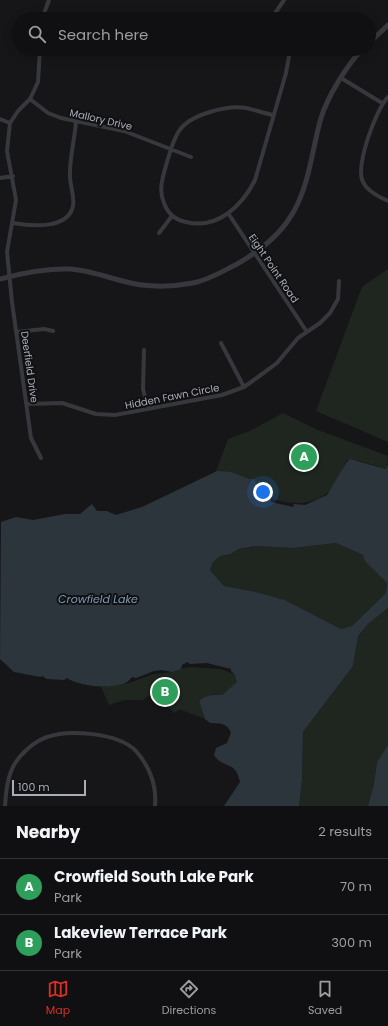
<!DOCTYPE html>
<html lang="en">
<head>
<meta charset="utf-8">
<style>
  body { margin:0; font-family:Poppins,sans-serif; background:#1e1e20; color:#f1f3f6 }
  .scale { position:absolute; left:12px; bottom:10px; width:74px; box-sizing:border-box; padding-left:4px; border:2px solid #a8adb8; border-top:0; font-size:11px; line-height:14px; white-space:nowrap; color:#a8adb8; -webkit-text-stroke:3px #111113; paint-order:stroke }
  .you { position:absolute; left:263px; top:492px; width:14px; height:14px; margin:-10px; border:3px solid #fff; border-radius:50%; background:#1a73e8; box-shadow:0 0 0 6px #1a73e833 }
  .badge { display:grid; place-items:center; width:26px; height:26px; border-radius:50%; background:#d93025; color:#fff; font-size:13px; font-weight:700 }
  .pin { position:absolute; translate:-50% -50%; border:2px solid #fff; box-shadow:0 1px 4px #0006 }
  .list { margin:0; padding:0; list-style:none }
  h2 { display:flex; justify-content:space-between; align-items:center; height:52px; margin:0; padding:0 16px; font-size:17px }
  h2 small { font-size:13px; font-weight:400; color:#9c9d9f }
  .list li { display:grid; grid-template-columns:26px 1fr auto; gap:12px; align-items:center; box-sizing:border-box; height:56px; padding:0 16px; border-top:1px solid #303032 }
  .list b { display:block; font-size:15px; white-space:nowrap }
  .list p { margin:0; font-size:13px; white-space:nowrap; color:#9c9d9f }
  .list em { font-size:13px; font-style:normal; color:#9c9d9f }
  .icon { flex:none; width:22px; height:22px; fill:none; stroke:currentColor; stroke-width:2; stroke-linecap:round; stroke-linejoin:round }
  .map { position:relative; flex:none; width:388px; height:806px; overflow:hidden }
  .search { position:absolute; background:#101012; box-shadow:0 2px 10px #0003; left:12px; right:12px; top:12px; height:44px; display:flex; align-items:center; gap:10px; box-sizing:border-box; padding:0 14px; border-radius:22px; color:#9c9d9f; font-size:15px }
  .sheet { height:164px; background:#101012 }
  nav { display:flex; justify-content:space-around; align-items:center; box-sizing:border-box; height:56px; border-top:1px solid #303032; background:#101012; font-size:11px; color:#9c9d9f }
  nav a { display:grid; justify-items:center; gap:2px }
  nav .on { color:#d93025 }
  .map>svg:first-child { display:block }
</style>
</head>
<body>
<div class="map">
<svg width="388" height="806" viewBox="0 0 388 806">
  <rect width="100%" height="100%" fill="#161618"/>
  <path fill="#1e261f" d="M388,269V442L316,411L362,287Z
    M283,413L318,430L388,456L387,469L360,461L347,460C342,469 334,488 326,494C292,518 247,488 215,474L228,439L250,431Z
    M336,543L363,555L378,574L387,583L386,593L352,626L341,629L285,600L224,586L210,570L213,562L220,556L231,554L238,549L255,546L293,548Z
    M388,608V745L377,762L374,784L368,806H299L302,780L303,732L353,666L358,636L368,624Z
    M188,667L221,669L236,675L238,682L222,695L213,694L199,701L205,719L179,709L175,713L165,705L171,694H151L143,700H125L109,705L101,687L129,683L154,674L171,672Z"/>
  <path fill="#2c353c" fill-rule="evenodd" d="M350,459L386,469L388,465V608L368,624L358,636L353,666L303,732L302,780L299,806H224L240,782C235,759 224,770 214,755L216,748L227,743L231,733C228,723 219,723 210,723L205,719L199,701C206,695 213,694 222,695L237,682L235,675L231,671V669L207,663L190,664L187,662L182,665L181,669L172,672L161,670L154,671L136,678L132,677C130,679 128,682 125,683C110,689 81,687 67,678L64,680L47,679L42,676L40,677L14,672L0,659L1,522L16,517L33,520L65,514H80L92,504L97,511H107L116,515L142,507L217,471L231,472L249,479H254L262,495L271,499V502L293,507L294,504L305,505L327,495L346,463ZM336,543L363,555L365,561L387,583L386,593L352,626L341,629L285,600L255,592L224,586L210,570L213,562L220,556L231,554L238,549L255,546L293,548Z
    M388,745V806H368L374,784L377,762Z"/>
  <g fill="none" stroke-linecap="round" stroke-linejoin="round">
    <path stroke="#37383d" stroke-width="4" d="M42,19L49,0
      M271,19L284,0
      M40,49L38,82L30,99L18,111L10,123L7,151L16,200L7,252L12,302L31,438L41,458
      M186,51H203L212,49
      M341,78L382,103
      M388,97C376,109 355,166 363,182C367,191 379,197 388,201
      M30,99L48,113L61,118L124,131L191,157
      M273,115C264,113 255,110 246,108C228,105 190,114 179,131C173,140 170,152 167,162C163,176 158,190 164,203C168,214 175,220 186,222C217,230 242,206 255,180L286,73L289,56L288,49
      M0,119L10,123
      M0,178L13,176
      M228,213L307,332
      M13,223C30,226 68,230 73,206C75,195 69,184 70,173C70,155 75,138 76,121
      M159,233L172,216
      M17,332L44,329L53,331
      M221,343L244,387
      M144,350L143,389L148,409
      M27,404L62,403L96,414L115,415L222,395L244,387L258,377L277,363L298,338L320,323L330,313L338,299L339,281
      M5,806C6,792 7,778 14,765C21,753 35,741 47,737C69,729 117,733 135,750C149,765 157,785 155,806"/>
    <path stroke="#37383d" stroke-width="5" d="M369,43L388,25
      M0,279C22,273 46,268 69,269C94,270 117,282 142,285C158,287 177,286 193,283C209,280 223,271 237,264C260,251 281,235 294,211C310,182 312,149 321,118C327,98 347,64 363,49"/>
  </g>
  <g text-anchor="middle" stroke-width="4" stroke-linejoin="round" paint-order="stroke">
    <g font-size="10" fill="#a8adb8" stroke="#111113">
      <text transform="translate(101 119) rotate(13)" y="4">Mallory Drive</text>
      <text transform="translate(274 268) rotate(56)" y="4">Eight Point Road</text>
      <text transform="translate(30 367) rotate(82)" y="4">Deerfield Drive</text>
      <text transform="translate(172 396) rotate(-11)" y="4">Hidden Fawn Circle</text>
    </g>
    <g font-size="11" font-style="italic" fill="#7f9bb3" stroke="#111113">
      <text x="98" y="603">Crowfield Lake</text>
    </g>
  </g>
</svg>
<div class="scale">100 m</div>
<div class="you"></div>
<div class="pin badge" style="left:304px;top:457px;background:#2e9e5b">A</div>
<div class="pin badge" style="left:165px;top:692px;background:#2e9e5b">B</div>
<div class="search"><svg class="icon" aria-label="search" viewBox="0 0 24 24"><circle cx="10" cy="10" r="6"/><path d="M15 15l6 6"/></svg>Search here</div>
</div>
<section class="sheet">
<h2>Nearby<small>2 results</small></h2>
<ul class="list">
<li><span class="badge" style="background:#2e9e5b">A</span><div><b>Crowfield South Lake Park</b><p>Park</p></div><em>70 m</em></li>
<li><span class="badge" style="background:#2e9e5b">B</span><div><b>Lakeview Terrace Park</b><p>Park</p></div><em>300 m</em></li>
</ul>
</section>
<nav>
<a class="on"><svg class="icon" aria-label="map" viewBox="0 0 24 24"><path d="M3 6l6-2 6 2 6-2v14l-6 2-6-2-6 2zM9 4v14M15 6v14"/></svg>Map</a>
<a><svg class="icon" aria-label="directions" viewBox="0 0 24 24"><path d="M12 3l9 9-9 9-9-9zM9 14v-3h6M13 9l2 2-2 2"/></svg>Directions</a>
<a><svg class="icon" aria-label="saved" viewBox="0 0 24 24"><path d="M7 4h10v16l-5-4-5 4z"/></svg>Saved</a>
</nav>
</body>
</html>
